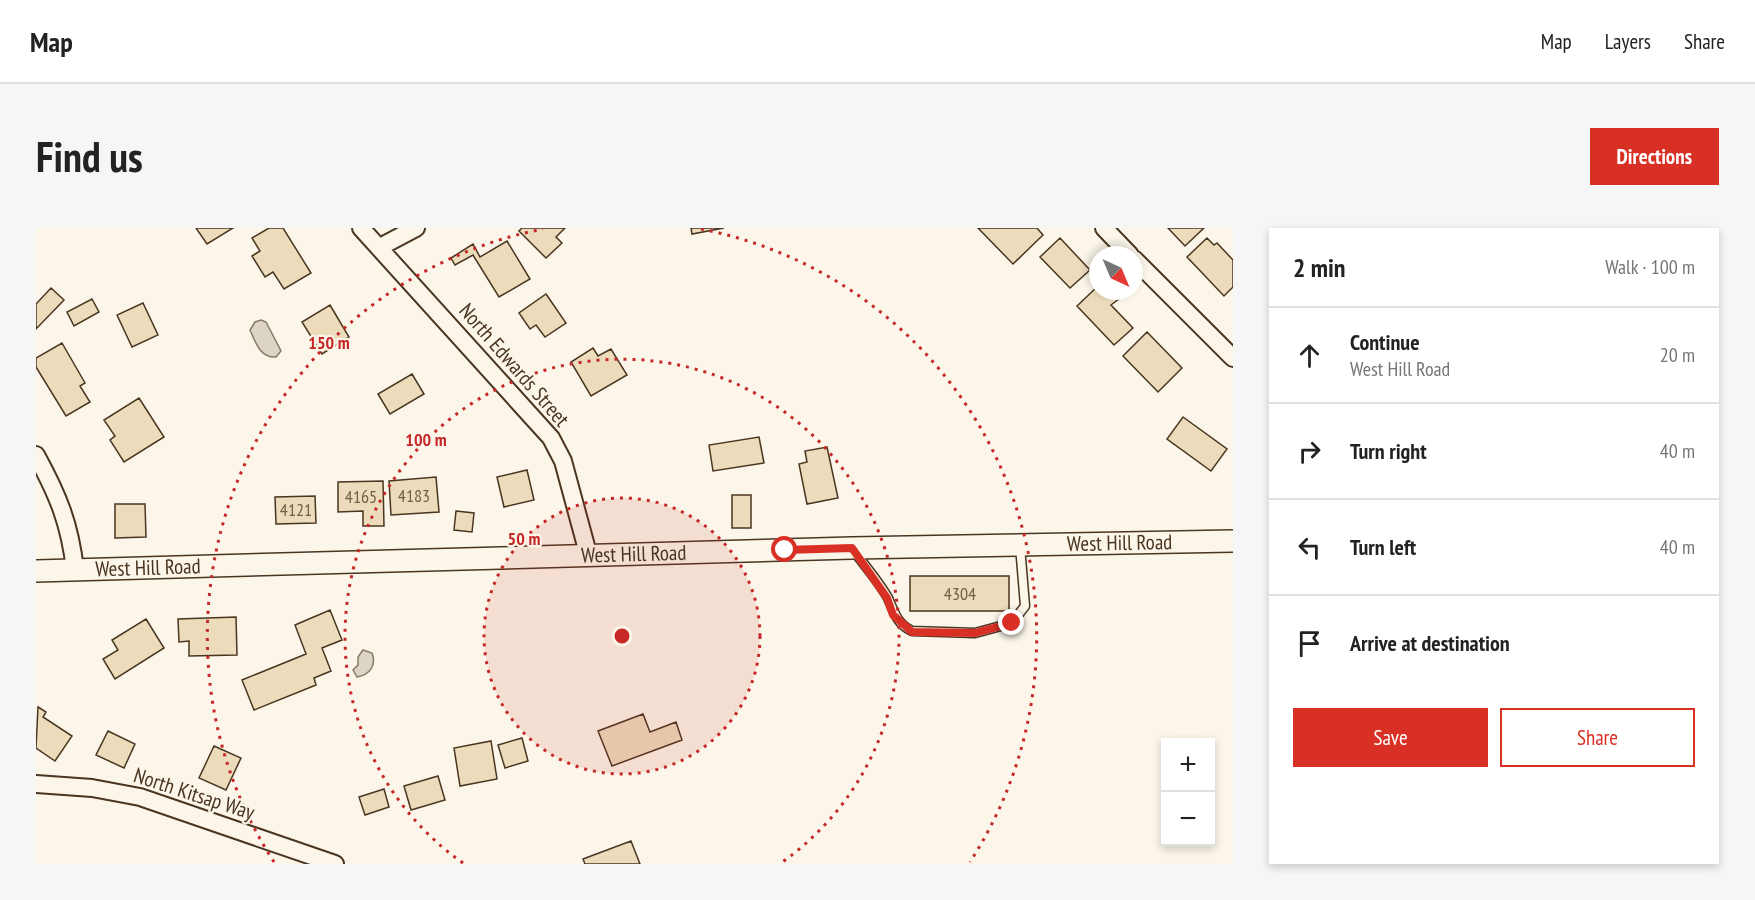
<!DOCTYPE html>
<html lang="en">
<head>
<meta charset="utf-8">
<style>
  body { margin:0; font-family:"PT Sans Narrow",sans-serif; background:#f6f6f6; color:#222 }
  .controls { position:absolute; right:18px; bottom:18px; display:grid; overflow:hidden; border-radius:0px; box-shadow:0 3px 9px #0003 }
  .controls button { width:54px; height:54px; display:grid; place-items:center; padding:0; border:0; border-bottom:2px solid #e0e0e0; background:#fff; color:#222; font:30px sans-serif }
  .compass { position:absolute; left:1053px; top:18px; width:54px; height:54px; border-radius:50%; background:#fff; box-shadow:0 3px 9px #0003; rotate:136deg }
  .stop { position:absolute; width:18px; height:18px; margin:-14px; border:4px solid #d93025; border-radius:50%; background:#fff }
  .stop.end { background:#d93025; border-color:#fff; box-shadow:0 2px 6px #0008 }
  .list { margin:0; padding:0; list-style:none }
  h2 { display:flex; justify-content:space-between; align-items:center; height:78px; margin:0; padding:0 24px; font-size:26px }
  h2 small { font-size:20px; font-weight:400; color:#767676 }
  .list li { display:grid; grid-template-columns:39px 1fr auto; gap:18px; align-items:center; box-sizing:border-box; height:96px; padding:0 24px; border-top:2px solid #e0e0e0 }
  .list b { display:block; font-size:22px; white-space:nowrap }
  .list p { margin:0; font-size:20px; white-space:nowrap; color:#767676 }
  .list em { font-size:20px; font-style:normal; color:#767676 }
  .actions { display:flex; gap:12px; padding:18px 24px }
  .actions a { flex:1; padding:14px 0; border:2px solid #d93025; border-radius:0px; text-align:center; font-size:21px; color:#d93025 }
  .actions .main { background:#d93025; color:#fff }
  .icon { flex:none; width:33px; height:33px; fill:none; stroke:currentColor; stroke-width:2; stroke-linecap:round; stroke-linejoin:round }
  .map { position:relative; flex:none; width:1197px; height:636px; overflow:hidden; border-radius:0px }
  header { display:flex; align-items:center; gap:36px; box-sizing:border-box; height:84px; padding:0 30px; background:#fff; border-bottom:2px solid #e0e0e0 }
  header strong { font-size:28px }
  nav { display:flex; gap:33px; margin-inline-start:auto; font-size:21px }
  .intro { display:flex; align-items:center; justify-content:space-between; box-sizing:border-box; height:144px; padding:0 36px }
  h1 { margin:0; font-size:42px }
  .button { padding:15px 27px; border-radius:0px; background:#d93025; color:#fff; font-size:21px; font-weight:700 }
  main { display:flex; gap:36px; padding:0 36px }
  aside { flex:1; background:#fff; border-radius:0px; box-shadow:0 3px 9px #0003 }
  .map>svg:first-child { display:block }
</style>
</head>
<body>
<header>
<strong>Map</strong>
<nav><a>Map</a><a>Layers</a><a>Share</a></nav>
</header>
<div class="intro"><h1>Find us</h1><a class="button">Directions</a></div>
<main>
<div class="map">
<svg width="1197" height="636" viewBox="0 0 1197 636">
  <rect width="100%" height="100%" fill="#fbf6e9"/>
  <path fill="#dcd4c6" stroke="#887966" stroke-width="1.5" d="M225,92L230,94L245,123L240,129C224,130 220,115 214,102L219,94Z
    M327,422L336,425C341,438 333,447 321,449L317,442L322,437V429Z"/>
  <path fill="#ecdcbc" stroke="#4a3520" stroke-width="1.5" d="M160,0H197L171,16Z
    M233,0H247L275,45L248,61L237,44L229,49L216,28L224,23L216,10Z
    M486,0H529L520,9L526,15L510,30L483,3Z
    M655,0H688L656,6Z
    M942,0H1001L1007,7L977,36Z
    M1132,0H1168L1149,18Z
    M1024,10L1054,42L1034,60L1004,29Z
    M1171,10L1178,17L1181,15L1197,32V59L1188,68L1151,29Z
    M471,13L494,51L463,69L437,27L419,37L415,30L437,16L444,29Z
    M1062,58V63H1075L1083,71L1075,77L1097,100L1078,117L1041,78Z
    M15,60L28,72L0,101V76Z
    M510,66L530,95L509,109L500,97L494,101L483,85Z
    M56,71L63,84L38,98L31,84Z
    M107,75L122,107L96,119L81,87Z
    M294,77L313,109L286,126L266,94Z
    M1111,104L1146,140L1122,164L1087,128Z
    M26,115L49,155L44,158L54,174L30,188L0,139V130Z
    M557,120L562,128L575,121L591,147L555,168L535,134Z
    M376,146L388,166L354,186L342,166Z
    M103,170L128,209L88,234L74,212L79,208L68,192Z
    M1147,189L1191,221L1175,243L1131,211Z
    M723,209L728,235L677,243L673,217Z
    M791,219L802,270L771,276L763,236L771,234L769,223Z
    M491,242L498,272L468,279L461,249Z
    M400,249L403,284L355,287L353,253Z
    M347,253L348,298H327V283L302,284V254Z
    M696,267H715V300H696Z
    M279,268L280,295L240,296L239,269Z
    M79,276H109L110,309L79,310Z
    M420,283L438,285L436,304L418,302Z
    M874,348H973V383H874Z
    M294,382L306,412L286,420L295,443L278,450L280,457L218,482L206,452L270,426L259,397Z
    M200,389L201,427L153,428V413L143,414L142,391Z
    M110,391L128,420L79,451L67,431L82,422L76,412Z
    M2,479L10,484L7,489L36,508L19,533L0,520Z
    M607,486L614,504L640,494L646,512L576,538L562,503Z
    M72,503L99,516L88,540L60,527Z
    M486,510L492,533L469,540L462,517Z
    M455,513L461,551L424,558L418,520Z
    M178,518L205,530L190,562L163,550Z
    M402,548L409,572L375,582L368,558Z
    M348,561L353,579L329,587L323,569Z
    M595,613L604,636H549L547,631Z"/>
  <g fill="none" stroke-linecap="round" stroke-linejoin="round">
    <defs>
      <path id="service" d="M818,323C829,338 843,354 852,370C858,384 861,396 876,403L939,405L976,395L989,378L984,318"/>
      <path id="minor" d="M325,0L515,210L527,233L553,329
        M1068,0L1094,27
        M344,19L380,0
        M1098,31L1197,130
        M0,227C22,267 34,296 39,342
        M0,556L56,560L104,569L299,636"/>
      <g id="tertiary">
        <path id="s1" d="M0,343L816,320L1197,313"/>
      </g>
    </defs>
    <use href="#service" stroke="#4a3520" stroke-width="11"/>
    <use href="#minor" stroke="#4a3520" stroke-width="20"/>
    <use href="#tertiary" stroke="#4a3520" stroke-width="24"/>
    <use href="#service" stroke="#fbf6e9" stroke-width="8"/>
    <use href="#minor" stroke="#fbf6e9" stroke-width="16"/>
    <use href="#tertiary" stroke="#fbf6e9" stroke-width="21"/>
  </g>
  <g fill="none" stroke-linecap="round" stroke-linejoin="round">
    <path stroke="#d93025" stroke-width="8" d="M749,322L816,320L851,370L857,387L876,404L939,405L976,395"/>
  </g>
  <circle cx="586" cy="408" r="138" fill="#c62828" fill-opacity=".12"/>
  <g fill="none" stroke="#c62828" stroke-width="3" stroke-dasharray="3 6">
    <circle cx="586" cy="408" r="138"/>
    <path d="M427 635A277 277 0 1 1 745 635"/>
    <path d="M238 634A415 415 0 0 1 507 1M665 1A415 415 0 0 1 934 634"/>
  </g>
  <g text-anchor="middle" stroke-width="4.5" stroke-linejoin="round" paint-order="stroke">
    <g font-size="18" fill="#725f47">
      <text x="378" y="274">4183</text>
      <text x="325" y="275">4165</text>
      <text x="260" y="288">4121</text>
      <text x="924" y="372">4304</text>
    </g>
    <g font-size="21" fill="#4a3520" stroke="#fbf6e9">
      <text transform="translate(478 137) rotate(49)" y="7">North Edwards Street</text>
      <text dy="7" stroke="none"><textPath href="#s1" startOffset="1084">West Hill Road</textPath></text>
      <text dy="7" stroke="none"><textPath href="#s1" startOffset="598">West Hill Road</textPath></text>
      <text dy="7" stroke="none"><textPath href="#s1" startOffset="112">West Hill Road</textPath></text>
      <text transform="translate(158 566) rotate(18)" y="7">North Kitsap Way</text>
    </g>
  </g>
  <circle cx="586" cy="408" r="9" fill="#c62828" stroke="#fbf6e9" stroke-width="3"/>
  <g font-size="18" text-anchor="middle" font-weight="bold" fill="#c62828" stroke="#fbf6e9" stroke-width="4.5" stroke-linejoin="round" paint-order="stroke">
    <text x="293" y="121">150 m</text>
    <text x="390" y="218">100 m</text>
    <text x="488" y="317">50 m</text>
  </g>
</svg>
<div class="controls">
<button>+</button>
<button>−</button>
</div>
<svg class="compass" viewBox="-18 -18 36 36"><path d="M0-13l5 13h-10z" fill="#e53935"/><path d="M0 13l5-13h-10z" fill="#767676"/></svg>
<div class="stop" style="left:749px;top:322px"></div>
<div class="stop end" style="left:976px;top:395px"></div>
</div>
<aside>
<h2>2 min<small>Walk · 100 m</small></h2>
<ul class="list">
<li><svg class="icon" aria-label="ahead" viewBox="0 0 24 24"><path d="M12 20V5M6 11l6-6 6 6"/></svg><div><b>Continue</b><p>West Hill Road</p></div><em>20 m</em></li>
<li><svg class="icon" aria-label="right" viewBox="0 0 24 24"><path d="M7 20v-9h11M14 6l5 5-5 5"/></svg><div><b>Turn right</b></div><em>40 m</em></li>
<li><svg class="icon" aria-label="left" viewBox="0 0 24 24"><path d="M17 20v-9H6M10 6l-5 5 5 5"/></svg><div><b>Turn left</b></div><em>40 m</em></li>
<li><svg class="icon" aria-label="arrive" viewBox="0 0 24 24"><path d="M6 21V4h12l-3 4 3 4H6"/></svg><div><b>Arrive at destination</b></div></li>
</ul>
<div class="actions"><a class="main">Save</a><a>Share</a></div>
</aside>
</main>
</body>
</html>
